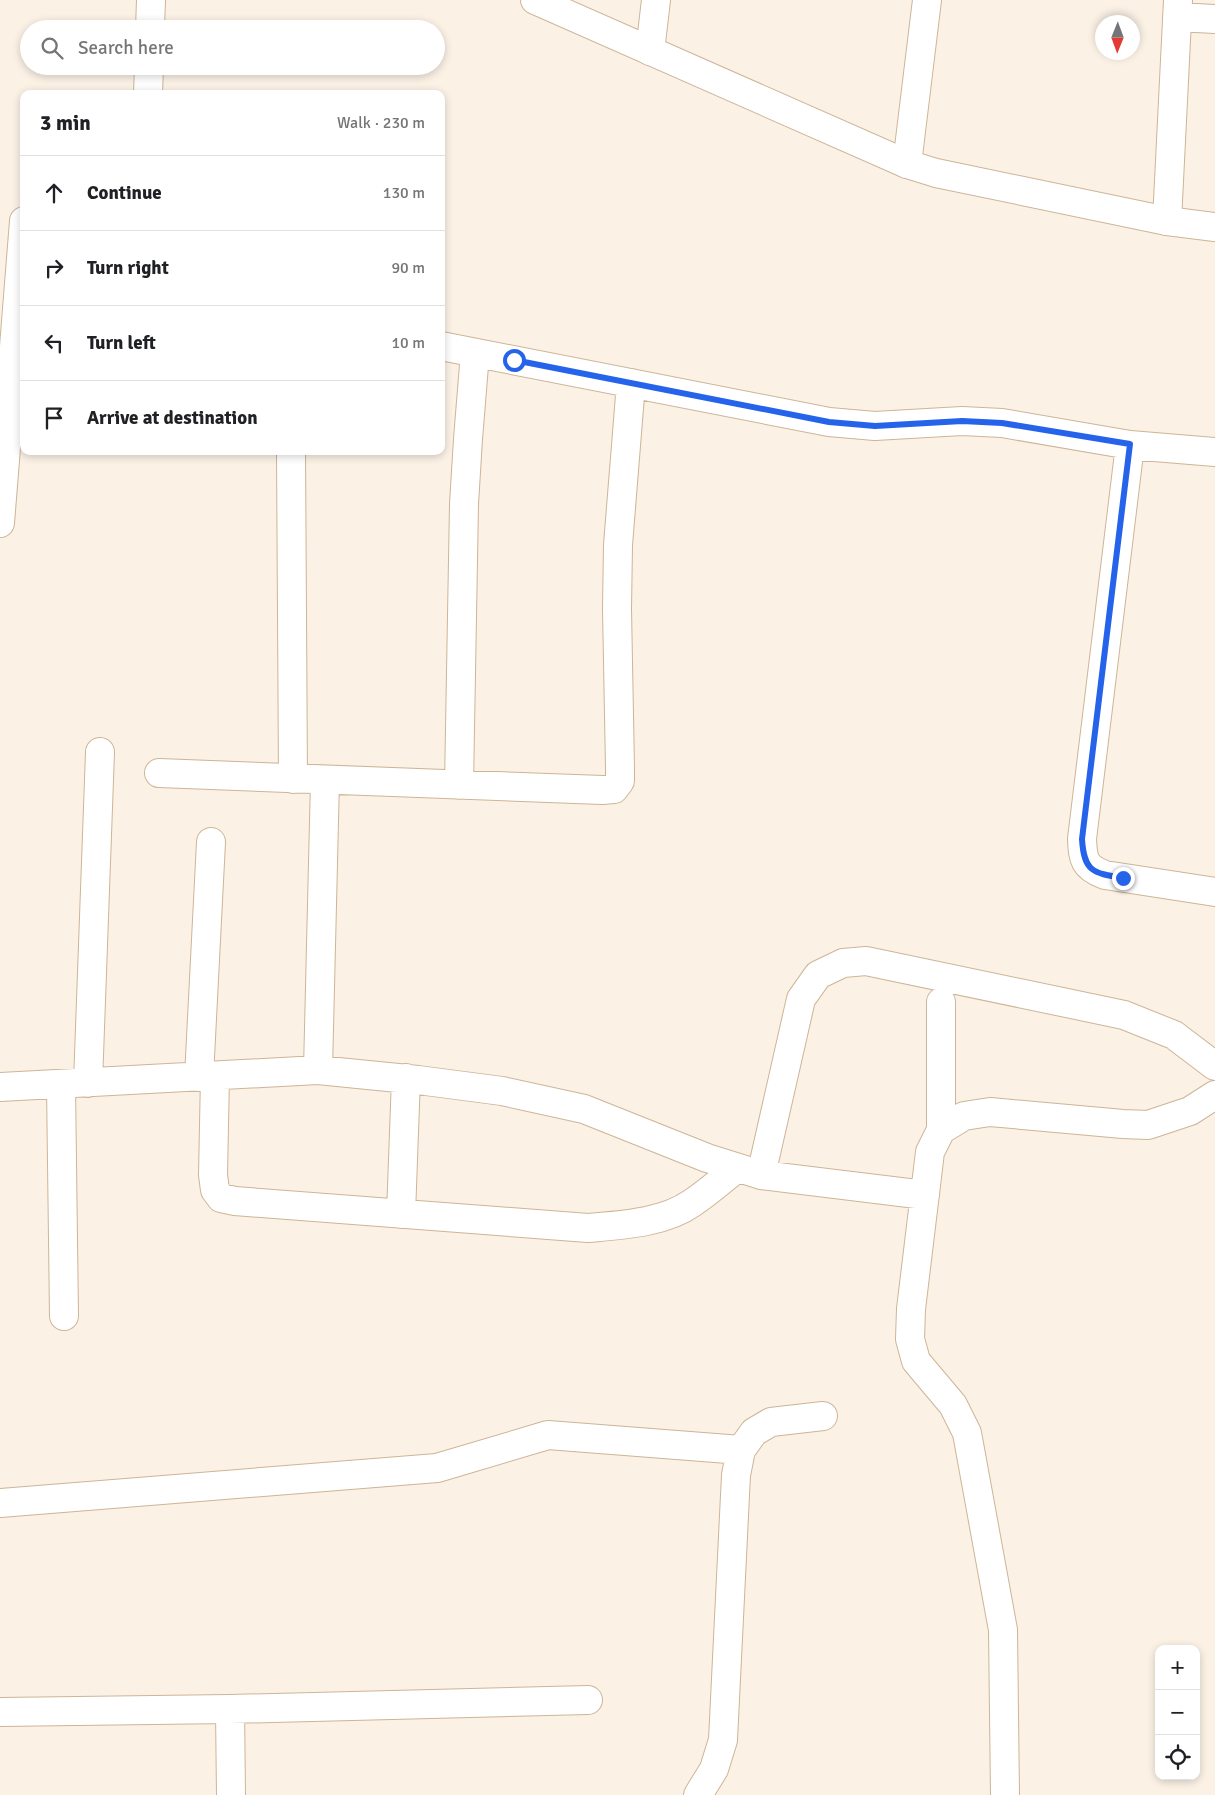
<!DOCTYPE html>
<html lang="en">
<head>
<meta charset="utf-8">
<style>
  body { margin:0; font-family:Signika,sans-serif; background:#f2f2f2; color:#202124 }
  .controls { position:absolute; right:15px; bottom:15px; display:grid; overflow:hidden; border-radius:10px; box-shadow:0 2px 8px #0003 }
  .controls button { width:45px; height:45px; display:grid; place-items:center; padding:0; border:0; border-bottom:1px solid #e0e0e0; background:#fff; color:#202124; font:25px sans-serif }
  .compass { position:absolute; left:1095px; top:15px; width:45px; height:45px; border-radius:50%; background:#fff; box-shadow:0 2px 8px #0003; rotate:181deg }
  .stop { position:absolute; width:15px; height:15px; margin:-11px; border:4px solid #2563eb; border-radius:50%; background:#fff }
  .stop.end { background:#2563eb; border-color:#fff; box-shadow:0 1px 5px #0008 }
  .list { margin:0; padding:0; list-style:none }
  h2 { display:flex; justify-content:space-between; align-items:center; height:65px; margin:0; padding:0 20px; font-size:21px }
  h2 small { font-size:16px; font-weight:400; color:#757577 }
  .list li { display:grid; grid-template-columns:32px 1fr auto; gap:15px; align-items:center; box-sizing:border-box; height:75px; padding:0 20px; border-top:1px solid #e0e0e0 }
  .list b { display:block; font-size:19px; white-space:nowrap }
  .list em { font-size:16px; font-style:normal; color:#757577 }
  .icon { flex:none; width:28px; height:28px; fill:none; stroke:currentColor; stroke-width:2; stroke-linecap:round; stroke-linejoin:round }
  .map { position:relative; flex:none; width:1215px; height:1795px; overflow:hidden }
  .search { position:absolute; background:#fff; box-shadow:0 2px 8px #0003; left:20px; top:20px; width:425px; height:55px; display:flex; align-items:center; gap:12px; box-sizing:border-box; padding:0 18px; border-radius:28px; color:#757577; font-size:19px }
  .panel { position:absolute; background:#fff; box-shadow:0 2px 8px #0003; left:20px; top:90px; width:425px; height:365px; border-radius:10px }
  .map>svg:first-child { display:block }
</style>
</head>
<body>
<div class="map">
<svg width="1215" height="1795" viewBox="0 0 1215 1795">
  <rect width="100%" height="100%" fill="#fbf1e5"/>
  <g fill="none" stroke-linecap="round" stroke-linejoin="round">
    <defs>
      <path id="street" d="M1177,17L1215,19
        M150,29L151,0
        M650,51L656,0
        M148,94L149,66
        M907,164L927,0
        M1167,221L1178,0
        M441,346L829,422L875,426L962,421L1002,423L1130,445L1215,452
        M1130,445L1082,839C1083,860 1084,867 1105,875L1215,892
        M291,451L293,779
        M0,523L24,221
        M159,773L602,790L614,789L620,781V768L617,609L618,545L631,383
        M459,785L464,504L468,439L475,353
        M941,1002V1130
        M318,1070L325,780
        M215,1076L213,1175L215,1190L221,1198L235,1201L588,1228C621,1225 664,1223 692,1203C707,1193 722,1180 737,1168
        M199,1077L211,842
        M88,1083L100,752
        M61,1085L64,1316
        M0,1087L318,1070L418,1080L502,1091L584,1109L707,1158L761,1175L925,1195
        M761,1175L801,999L818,975L843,963L866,961L1124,1015L1174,1035L1215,1066
        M401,1214L406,1078
        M0,1503L437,1468L548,1435L741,1450
        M230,1709L231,1795
        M0,1712L230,1709L588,1700
        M698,1795L714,1769L723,1740L736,1475L741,1450L754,1432L771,1422L823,1416
        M1005,1795L1003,1630L967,1433L953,1405L916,1361L910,1339L911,1309L930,1152L941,1130L964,1116L990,1112L1123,1124L1148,1125L1190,1111L1215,1095"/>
      <path id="secondary" d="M535,0L907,164L936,173L1167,221L1215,227"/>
    </defs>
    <use href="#street" stroke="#cdb598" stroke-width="30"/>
    <use href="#secondary" stroke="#cdb598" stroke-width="30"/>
    <use href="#street" stroke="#fff" stroke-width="28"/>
    <use href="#secondary" stroke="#fff" stroke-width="28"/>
  </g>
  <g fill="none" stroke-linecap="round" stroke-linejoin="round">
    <path stroke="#2563eb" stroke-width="6" d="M514,360L829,422L875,426L962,421L1002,423L1130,444L1082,839C1084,872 1093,873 1123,878"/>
  </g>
</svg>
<div class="controls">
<button>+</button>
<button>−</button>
<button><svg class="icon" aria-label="locate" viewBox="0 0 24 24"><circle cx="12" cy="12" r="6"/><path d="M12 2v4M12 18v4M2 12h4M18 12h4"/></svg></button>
</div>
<svg class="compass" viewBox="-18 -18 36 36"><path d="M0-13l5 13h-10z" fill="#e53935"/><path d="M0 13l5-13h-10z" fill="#757577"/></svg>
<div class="stop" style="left:514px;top:360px"></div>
<div class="stop end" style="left:1123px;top:878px"></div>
<div class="search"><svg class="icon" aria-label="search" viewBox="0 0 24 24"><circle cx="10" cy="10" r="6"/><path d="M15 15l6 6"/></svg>Search here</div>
<section class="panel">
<h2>3 min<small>Walk · 230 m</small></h2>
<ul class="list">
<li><svg class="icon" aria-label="ahead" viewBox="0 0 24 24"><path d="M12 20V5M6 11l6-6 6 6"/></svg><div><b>Continue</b></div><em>130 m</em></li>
<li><svg class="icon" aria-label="right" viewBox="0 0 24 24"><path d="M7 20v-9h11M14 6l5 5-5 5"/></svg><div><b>Turn right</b></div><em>90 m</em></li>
<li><svg class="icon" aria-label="left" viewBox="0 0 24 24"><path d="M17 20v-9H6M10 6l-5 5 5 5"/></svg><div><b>Turn left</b></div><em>10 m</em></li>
<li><svg class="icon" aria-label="arrive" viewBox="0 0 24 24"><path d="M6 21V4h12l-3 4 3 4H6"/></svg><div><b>Arrive at destination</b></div></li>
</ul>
</section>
</div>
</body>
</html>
